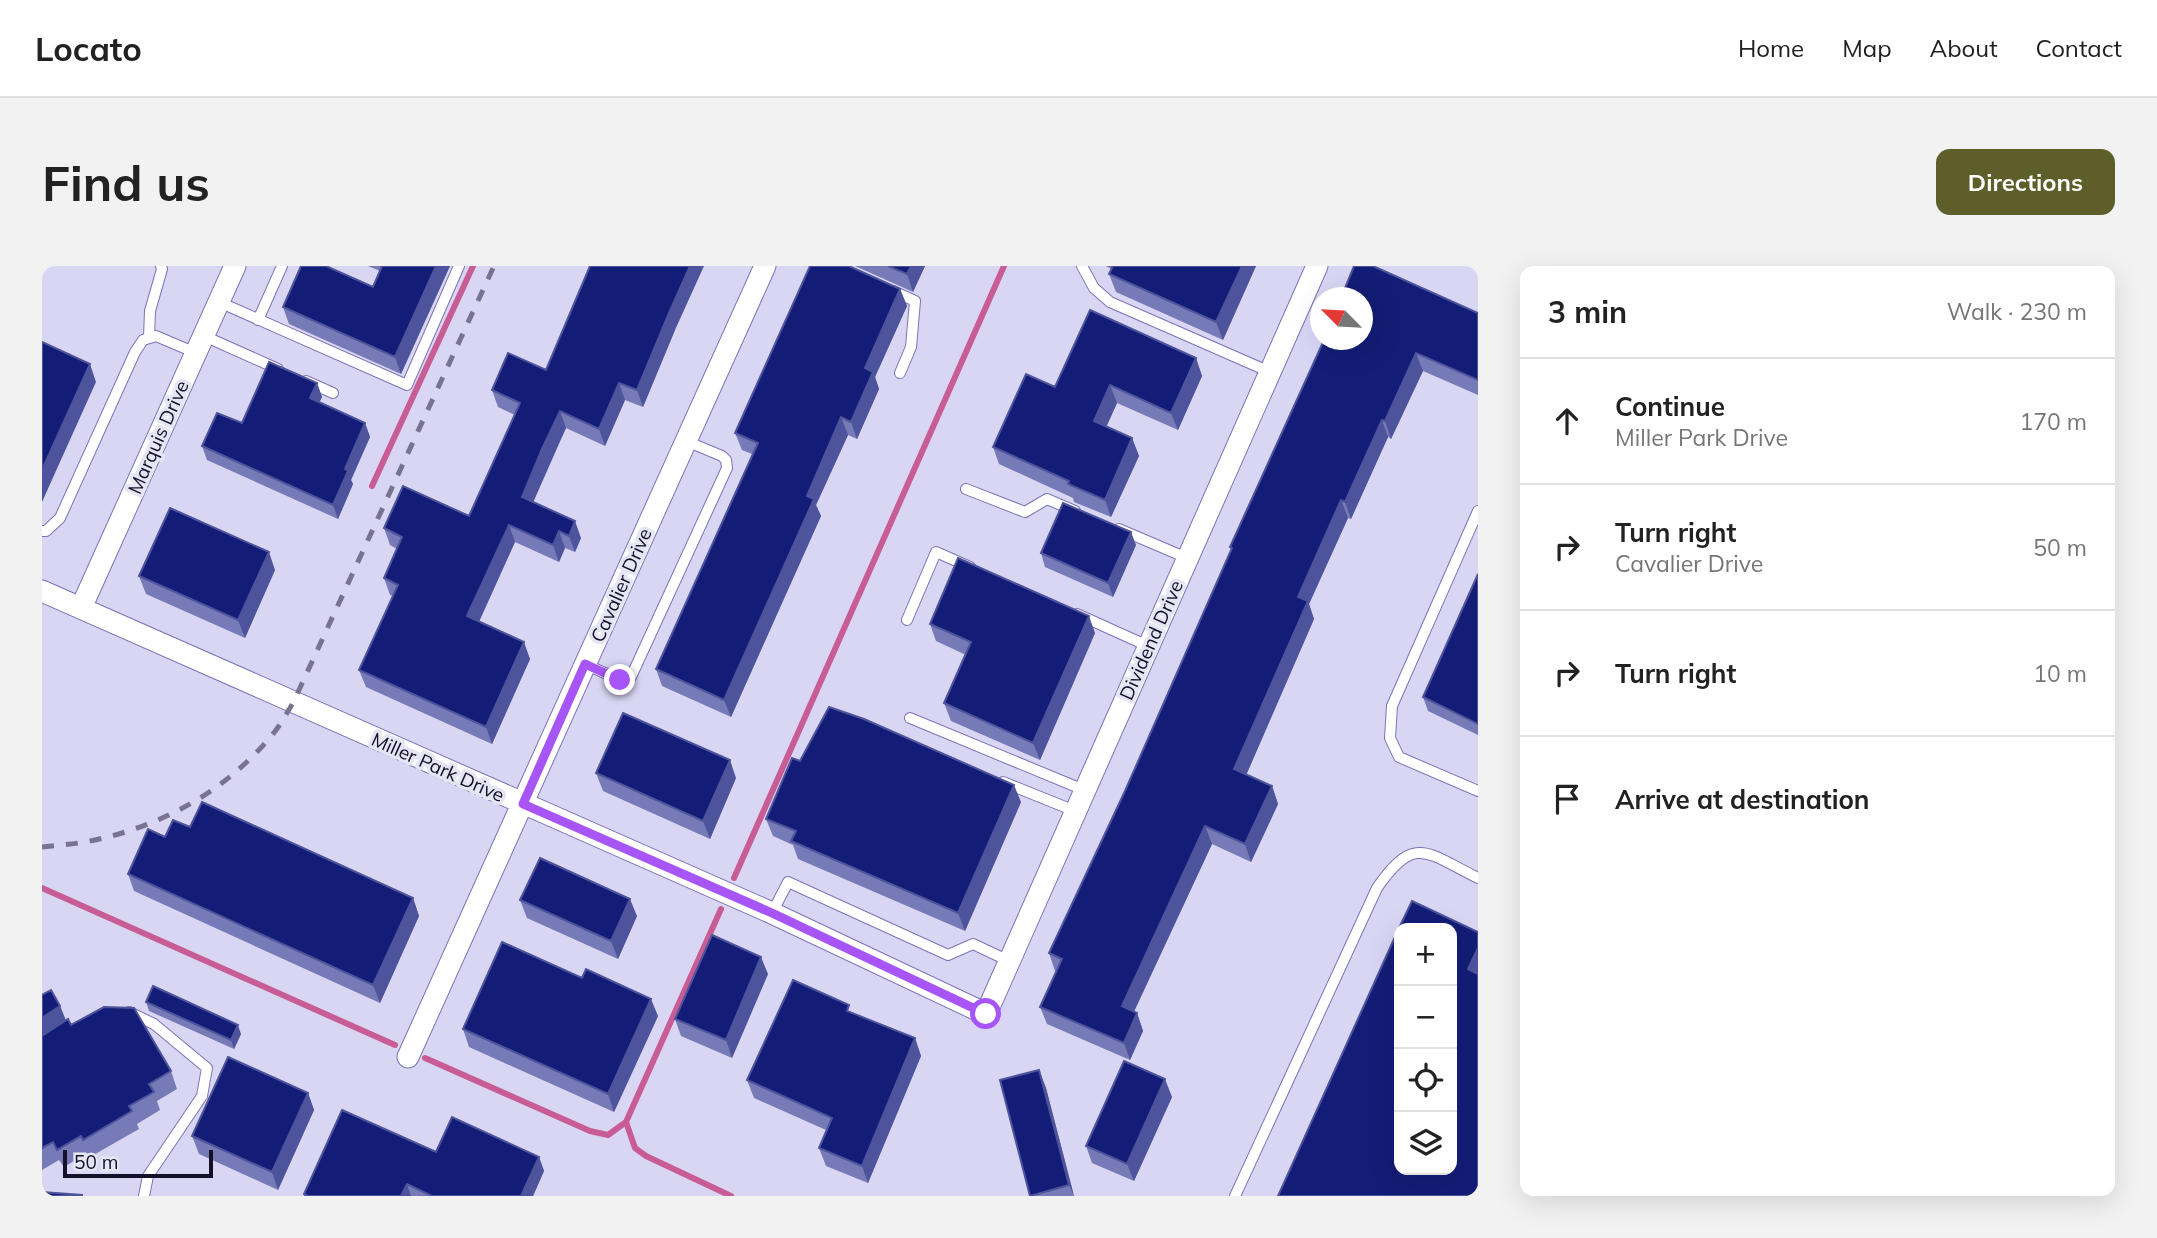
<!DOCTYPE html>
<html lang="en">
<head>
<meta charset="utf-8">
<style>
  body { margin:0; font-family:Mulish,sans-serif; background:#f2f2f2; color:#222 }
  .controls { position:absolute; right:21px; bottom:21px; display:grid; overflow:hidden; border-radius:14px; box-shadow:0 7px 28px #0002 }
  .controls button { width:63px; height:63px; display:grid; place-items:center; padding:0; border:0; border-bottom:2px solid #e0e0e0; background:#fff; color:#222; font:35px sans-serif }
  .compass { position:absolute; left:1268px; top:21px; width:63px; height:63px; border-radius:50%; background:#fff; box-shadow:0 7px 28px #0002; rotate:294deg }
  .scale { position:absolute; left:21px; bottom:18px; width:150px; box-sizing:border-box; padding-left:7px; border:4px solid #141029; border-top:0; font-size:19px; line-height:24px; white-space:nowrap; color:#141029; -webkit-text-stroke:5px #e6e5f4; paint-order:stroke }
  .stop { position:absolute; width:21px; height:21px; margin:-16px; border:5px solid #a855f7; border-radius:50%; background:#fff }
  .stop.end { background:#a855f7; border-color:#fff; box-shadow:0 2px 7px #0008 }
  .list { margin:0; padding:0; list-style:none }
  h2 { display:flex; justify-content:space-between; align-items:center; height:91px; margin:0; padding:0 28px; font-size:30px }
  h2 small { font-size:23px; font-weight:400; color:#767676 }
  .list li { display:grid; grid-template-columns:46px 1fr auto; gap:21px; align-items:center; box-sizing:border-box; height:126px; padding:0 28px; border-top:2px solid #e0e0e0 }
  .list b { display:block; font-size:26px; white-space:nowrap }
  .list p { margin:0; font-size:23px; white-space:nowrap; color:#767676 }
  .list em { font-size:23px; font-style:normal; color:#767676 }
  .icon { flex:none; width:38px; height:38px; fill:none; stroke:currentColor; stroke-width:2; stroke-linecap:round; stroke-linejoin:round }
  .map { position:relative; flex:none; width:1436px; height:930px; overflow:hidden; border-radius:14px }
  header { display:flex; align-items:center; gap:42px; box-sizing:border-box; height:98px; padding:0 35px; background:#fff; border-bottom:2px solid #e0e0e0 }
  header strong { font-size:33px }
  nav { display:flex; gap:38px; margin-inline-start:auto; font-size:24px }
  .intro { display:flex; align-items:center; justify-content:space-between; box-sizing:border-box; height:168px; padding:0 42px }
  h1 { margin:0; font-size:49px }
  .button { padding:18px 32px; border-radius:14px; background:#5d5e2a; color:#fff; font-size:24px; font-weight:700 }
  main { display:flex; gap:42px; padding:0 42px }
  aside { flex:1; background:#fff; border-radius:14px; box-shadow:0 7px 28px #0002 }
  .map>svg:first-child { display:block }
</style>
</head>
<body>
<header>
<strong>Locato</strong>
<nav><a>Home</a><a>Map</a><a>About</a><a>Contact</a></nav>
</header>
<div class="intro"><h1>Find us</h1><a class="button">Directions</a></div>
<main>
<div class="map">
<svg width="1436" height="930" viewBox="0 0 1436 930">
  <rect width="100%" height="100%" fill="#d9d6f4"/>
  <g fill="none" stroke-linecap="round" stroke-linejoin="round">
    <path stroke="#c85d96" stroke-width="6" d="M330,220L431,0
      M692,612L962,0
      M0,622L353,779
      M383,792L548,865L566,869L584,856L679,643
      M584,856L593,882L604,890L689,930"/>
    <defs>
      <path id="service" d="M1040,0L1052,22L1068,36L1228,106
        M851,25L873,35L869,81L858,107
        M177,36L365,119L417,0
        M216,54L240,0
        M162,70L236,103
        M107,71L108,45L120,3L119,0
        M264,115L291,127
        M924,223L983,246L1005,233L1033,245
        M1436,245L1350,440L1348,472L1357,491L1436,525
        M1077,263L1145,292
        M0,265H4L18,252L93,86L101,74L114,70L154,87
        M1035,348L1106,380
        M865,354L894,286L928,301
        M543,398L578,414L589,411L685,202L684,194L680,190L644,175
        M868,452L1042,524
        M961,516L1033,545
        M730,647L746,616L906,689L931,678L967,695
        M87,746L112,758L165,802L160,830L106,910L102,930
        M1193,930L1335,622C1373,567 1385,587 1436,612"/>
      <path id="minor" d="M0,325L730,647L944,748L1275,0
        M39,342L193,0
        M366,791L723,0"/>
    </defs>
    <use href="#service" stroke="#7c73b7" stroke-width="12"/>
    <use href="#minor" stroke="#7c73b7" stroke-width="23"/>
    <use href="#service" stroke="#fff" stroke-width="10"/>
    <use href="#minor" stroke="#fff" stroke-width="21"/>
    <path stroke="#787490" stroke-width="5" stroke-dasharray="12 12" stroke-linecap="butt" d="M0,581C18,579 36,578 53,574C122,559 185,524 230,469C238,460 244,448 251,437L452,0"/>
  </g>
  <path fill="#767ab6" d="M326,0H408L359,108L247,58L241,41L331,21L338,5Z
    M813,0H883L871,26Z
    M1064,0H1214L1181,74L1074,26L1067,8L1069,3Z
    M858,23L865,40L833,111L837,123L815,173L806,169L774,239L779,250L689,451L620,420L614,403L710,188L700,184L693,167Z
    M1436,47V129L1381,105L1349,173L1346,171L1309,253L1306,252L1267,338L1272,353L1204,509L1230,520L1236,538L1209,596L1170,578L1092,746L1095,747L1101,765L1088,794L1005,758L998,741L1015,705H1013L1007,687L1083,525L1189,285L1188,281L1282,74Z
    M633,64L601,141L583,134L563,180L524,162L506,200L491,236L539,272L533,286L523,282L517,296L473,276L437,355L488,393L450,478L324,421L317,404L351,330L348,329L342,312L355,283L348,279L342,262L427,250L473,149L456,141L450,124L504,104Z
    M1154,92L1160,110L1136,164L1075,137L1064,160L1090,172L1097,190L1069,251L1032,236L1031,232L957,198L951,181L1013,121Z
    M275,117L280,131L277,136L323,157L328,171L309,214L311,218L296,253L165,194L160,180L200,157Z
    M1094,279L1071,331L1003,301L999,287Z
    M233,304L203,372L104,328L97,310Z
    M1436,308V469L1386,445L1381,431Z
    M888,358L1053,367L998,494L909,455L902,437L924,389L894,375Z
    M758,495L979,536L923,665L756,593L751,579L731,570L724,553Z
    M554,507L694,512L668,573L561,525Z
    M148,561L371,632L377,650L338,737L92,625L86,608L123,571Z
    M478,634L595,650L576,693L485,652Z
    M726,708L690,792L639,770L633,753Z
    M540,712L616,750L572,846L427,781L421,763Z
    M0,729L18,740L24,755L29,759L129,805L135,823L115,835L118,844L95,858L97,863L48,891L45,887L22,901L17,894L0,904Z
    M104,736L199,768L192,783L107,745Z
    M810,747L873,772L879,790L826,917L784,900L777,882L784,864L712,832L705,814Z
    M997,804L1004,822L1032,930H988Z
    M266,827L272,844L236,924L157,888L150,870Z
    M1130,831L1092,915L1050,897L1044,880Z
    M394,886L497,891L502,905L491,930H262V928Z"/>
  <path fill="#4e549c" d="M394,0H408L359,108L353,91Z
    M648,0H662L633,64L601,141L595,124L627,47Z
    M869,0H883L871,26L865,8Z
    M1200,0H1214L1181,74L1174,56Z
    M858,23L865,40L833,111L837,123L815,173L809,156L823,102Z
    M1374,87L1381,105L1349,173L1343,155Z
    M1154,92L1160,110L1136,164L1129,147Z
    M48,98L54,116L0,236V204Z
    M275,117L280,131L273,146L268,132Z
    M577,117L583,134L563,180L557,163Z
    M1068,119L1075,137L1059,173L1052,155Z
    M518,145L524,162L486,248L480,231Z
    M799,151L806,169L774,239L779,250L689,451L682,434L765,230Z
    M1340,154L1346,171L1309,253L1303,236Z
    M323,157L328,171L309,214L311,218L296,253L291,239L303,203Z
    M1090,172L1097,190L1069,251L1063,234Z
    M1299,234L1306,252L1267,338L1272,353L1199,521L1192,503L1256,331Z
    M533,255L539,272L533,286L527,270Z
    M467,259L473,276L432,367L425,350Z
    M517,265L523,282L517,296L511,279Z
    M1089,266L1094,279L1071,331L1066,317Z
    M227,286L233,304L203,372L196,354Z
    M1047,350L1053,367L998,494L991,477Z
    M482,376L488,393L450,478L444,461Z
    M688,494L694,512L668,573L661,555Z
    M972,519L979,536L923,665L916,647Z
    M1230,520L1236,538L1209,596L1203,578Z
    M1163,560L1170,578L1086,758L1080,740Z
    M371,632L377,650L338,737L331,719Z
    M588,633L595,650L576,693L569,675Z
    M1436,682V706L1431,717L1426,703Z
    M719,691L726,708L690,792L684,774Z
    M609,733L616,750L572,846L566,828Z
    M18,740L25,757L0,773V752Z
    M1095,747L1101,765L1088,794L1082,777Z
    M196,759L199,768L192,783L189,774Z
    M873,772L879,790L826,917L820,900Z
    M997,804L1004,822L1032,930L1027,919Z
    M1123,813L1130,831L1092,915L1085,898Z
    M266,827L272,844L236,924L230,906Z
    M497,891L502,905L491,930H479Z
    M365,918L369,930H359Z"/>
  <path fill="#131d77" stroke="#4e549c" stroke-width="2" d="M259,0H284L331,21L340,0H394L353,91L241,41Z
    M548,0H648L627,47L595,124L577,117L557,163L518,145L500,183L480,231L533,255L527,270L517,265L511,279L467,259L425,350L482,376L444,461L317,404L356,319L342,312L360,271L342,262L361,220L427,250L478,137L450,124L466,87L504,104Z
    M768,0H807L858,23L823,102L831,106L809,156L799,151L765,230L772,233L682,434L614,403L716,177L693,167Z
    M846,0H869L865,8Z
    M1071,0H1200L1174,56L1067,8Z
    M1312,0H1331L1436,47V114L1374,87L1343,155L1340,154L1303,236L1299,234L1256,331L1266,335L1192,503L1230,520L1203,578L1163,560L1080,740L1095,747L1082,777L998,741L1020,693L1007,687L1083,525L1190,282L1188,281L1282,74H1320V32H1299Z
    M1048,44L1154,92L1129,147L1068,119L1052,155L1090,172L1063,234L1026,218L1027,215L951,181L984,108L1013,121Z
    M0,76L48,98L0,204Z
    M227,96L275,117L268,132L323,157L303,203L306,205L291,239L160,180L175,147L200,157Z
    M1021,237L1089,266L1066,317L999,287Z
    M128,242L227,286L196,354L97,310Z
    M916,292L1047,350L991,477L902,437L929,376L888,358Z
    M1436,308V458L1381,431Z
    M787,441L822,453L972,519L916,647L749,575L754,565L724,553L750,492L758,495Z
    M581,447L688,494L661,555L554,507Z
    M160,536L371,632L331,719L86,608L106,563L123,571L131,554L148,561Z
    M498,592L588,633L569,675L478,634Z
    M1370,635L1436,666V682L1426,703L1436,708V930H1236L1357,662V904H1410V662H1357Z
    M670,669L719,691L684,774L633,753Z
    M460,676L540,712L544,703L609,733L566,828L421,763Z
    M751,714L807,739L805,745L873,772L820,900L777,882L790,852L705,814Z
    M111,720L196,759L189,774L104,736Z
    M9,724L18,740L0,752V729Z
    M62,741L92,742L129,805L107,818L112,826L87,840L90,845L41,874L39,870L15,884L11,876L0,882V770L26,753L29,759Z
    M186,791L266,827L230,906L150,870Z
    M1082,795L1123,813L1085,898L1044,880Z
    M997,804L1027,919L988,930L958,814Z
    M300,844L394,886L410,851L497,891L479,930H390L365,918L359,930H266L262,928Z
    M0,926L40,929V930H0Z"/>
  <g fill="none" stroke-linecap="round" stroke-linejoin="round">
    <path stroke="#a855f7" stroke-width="9" d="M578,414L543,398L481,538L730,647L944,748"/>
  </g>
  <g text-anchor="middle" stroke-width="7" stroke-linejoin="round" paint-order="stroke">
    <g font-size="19" fill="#141029" stroke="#e6e5f4">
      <text transform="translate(116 171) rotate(-66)" y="7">Marquis Drive</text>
      <text transform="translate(579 319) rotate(-66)" y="7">Cavalier Drive</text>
      <text transform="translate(1109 374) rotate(-66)" y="7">Dividend Drive</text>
      <text transform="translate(396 501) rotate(24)" y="7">Miller Park Drive</text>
    </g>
  </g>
</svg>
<div class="controls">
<button>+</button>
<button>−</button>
<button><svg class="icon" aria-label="locate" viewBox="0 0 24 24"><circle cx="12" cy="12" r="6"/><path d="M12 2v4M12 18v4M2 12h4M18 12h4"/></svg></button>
<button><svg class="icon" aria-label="layers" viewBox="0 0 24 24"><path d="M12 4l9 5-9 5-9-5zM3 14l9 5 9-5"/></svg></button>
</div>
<svg class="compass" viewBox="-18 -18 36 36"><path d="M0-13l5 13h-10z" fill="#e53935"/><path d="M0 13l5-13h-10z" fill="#767676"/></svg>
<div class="scale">50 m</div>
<div class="stop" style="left:944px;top:748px"></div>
<div class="stop end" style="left:578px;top:414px"></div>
</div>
<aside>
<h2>3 min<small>Walk · 230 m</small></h2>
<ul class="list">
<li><svg class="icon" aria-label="ahead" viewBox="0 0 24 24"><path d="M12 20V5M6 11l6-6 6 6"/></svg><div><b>Continue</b><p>Miller Park Drive</p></div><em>170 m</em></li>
<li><svg class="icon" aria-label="right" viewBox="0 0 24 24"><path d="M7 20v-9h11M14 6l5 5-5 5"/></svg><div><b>Turn right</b><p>Cavalier Drive</p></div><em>50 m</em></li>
<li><svg class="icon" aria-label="right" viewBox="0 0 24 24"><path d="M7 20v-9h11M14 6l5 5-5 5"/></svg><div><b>Turn right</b></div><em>10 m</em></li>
<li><svg class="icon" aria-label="arrive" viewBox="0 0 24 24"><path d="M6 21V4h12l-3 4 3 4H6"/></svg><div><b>Arrive at destination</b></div></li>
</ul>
</aside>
</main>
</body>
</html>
